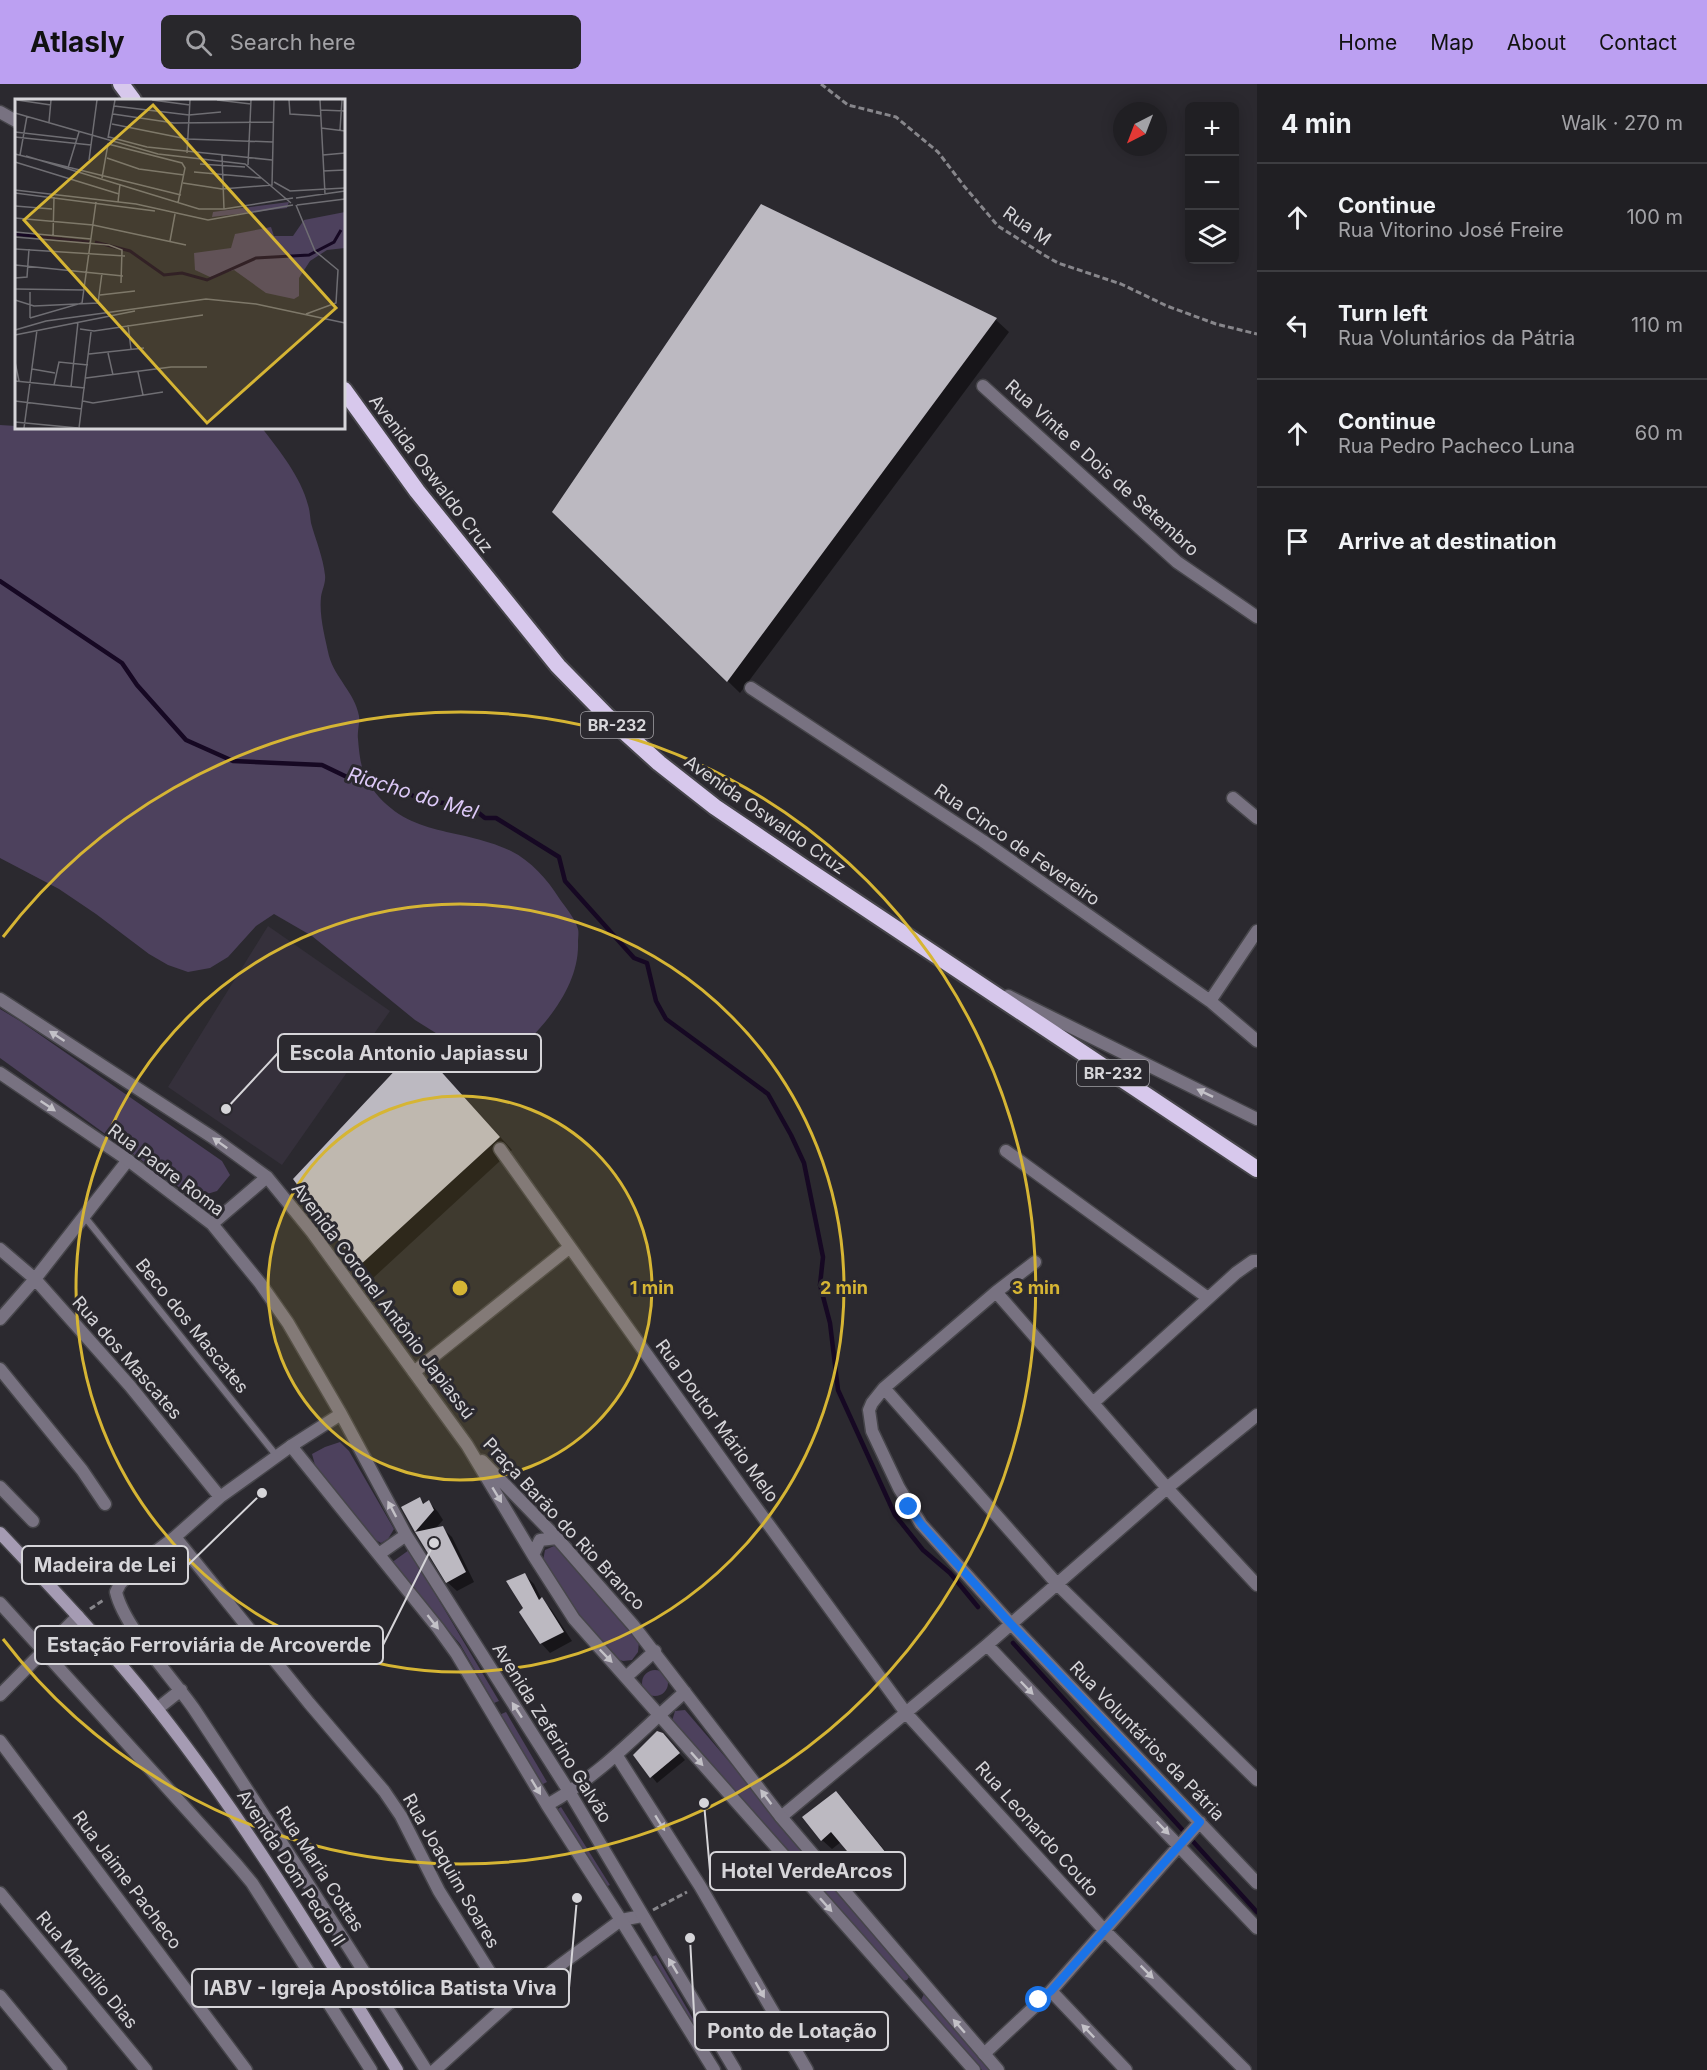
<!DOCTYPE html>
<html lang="en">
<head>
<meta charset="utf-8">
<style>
  body { margin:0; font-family:Inter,sans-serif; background:#28272b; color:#f1f3f6 }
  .controls { position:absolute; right:18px; top:18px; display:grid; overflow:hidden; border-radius:9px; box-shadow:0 3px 15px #0003 }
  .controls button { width:54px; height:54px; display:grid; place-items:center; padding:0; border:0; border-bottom:2px solid #3d3d41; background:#201f23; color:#f1f3f6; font:30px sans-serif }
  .compass { position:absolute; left:1113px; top:18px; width:54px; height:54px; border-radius:50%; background:#201f23; box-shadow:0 3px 15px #0003; rotate:222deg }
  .stop { position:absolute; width:18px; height:18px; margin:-14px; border:4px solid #1a73e8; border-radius:50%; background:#fff }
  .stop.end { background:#1a73e8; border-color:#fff; box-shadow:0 2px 6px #0008 }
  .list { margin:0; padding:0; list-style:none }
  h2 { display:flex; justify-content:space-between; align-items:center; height:78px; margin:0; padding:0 24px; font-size:26px }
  h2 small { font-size:20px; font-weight:400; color:#a2a2a6 }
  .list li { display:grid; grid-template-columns:39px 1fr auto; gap:18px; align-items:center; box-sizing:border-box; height:108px; padding:0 24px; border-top:2px solid #3d3d41 }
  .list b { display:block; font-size:22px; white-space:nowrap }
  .list p { margin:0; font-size:20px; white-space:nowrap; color:#a2a2a6 }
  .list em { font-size:20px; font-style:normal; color:#a2a2a6 }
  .icon { flex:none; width:33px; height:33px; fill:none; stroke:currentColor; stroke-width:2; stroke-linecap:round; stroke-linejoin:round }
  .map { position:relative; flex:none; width:1257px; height:1986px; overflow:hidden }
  header { display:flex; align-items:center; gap:36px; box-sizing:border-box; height:84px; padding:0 30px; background:#bca0f2; color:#111 }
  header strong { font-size:28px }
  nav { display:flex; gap:33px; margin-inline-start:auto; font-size:21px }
  .search { width:420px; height:54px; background:#28272b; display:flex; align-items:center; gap:15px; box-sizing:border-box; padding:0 21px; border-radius:9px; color:#a2a2a6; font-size:22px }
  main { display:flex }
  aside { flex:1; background:#201f23 }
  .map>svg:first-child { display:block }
</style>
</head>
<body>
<header>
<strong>Atlasly</strong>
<div class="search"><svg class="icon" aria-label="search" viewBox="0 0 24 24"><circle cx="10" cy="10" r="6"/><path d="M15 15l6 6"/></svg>Search here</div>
<nav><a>Home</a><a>Map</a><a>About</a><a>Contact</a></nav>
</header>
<main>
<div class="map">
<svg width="1257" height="1986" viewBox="0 0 1257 1986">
  <rect width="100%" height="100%" fill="#2b292f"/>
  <path fill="#35303b" d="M268,842L390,927L282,1081L168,1003Z"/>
  <path fill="#4d415d" d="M0,341L16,342V344H262C279,366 301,393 308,421C310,427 310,433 311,439C316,457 323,473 325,491C326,499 322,506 321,513C319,532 325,553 329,572C335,594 355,609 359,632C360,639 357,647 358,655C359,667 361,688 368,699C407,756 456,741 511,767C531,777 547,795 559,814C565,823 575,834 578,845C579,849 578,854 578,858C580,908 535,954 498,983L477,978L471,971L415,936L312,852L274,830L256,842L228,873L210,884L188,888L168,881L149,870L96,830L59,805L0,774Z
    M0,925L20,937L222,1077L230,1091L217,1107L194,1114L0,974Z
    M340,1358L349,1367L394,1445L388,1455L381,1459L374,1455L315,1381L312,1370L325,1363Z
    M554,1462L562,1466L620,1537L639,1557L638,1568L632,1576L623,1577L614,1574L581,1535L543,1477L545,1466Z
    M409,1466L499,1617L494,1619L460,1560L391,1479Z
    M642 1599a13 13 0 1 1 26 0a13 13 0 1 1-26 0Z
    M685,1626L911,1890L907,1896L901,1897L672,1637L675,1627Z
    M506,1628L547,1698L541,1701L499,1631Z
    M561,1723L610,1801L603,1804L555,1727Z
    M656,1871L700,1947L695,1951L648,1875Z
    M924,1910L991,1986H982L921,1916Z"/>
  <path fill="#0007" d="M761,122L996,236L1009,248L740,609L554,428Z
    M431,977L512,1066L372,1195L359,1182L295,1095Z
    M420,1415L425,1420L429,1418L438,1428L443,1436L435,1445L442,1444L452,1453L474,1498L457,1507L447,1498L403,1424Z
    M525,1491L534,1500L542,1516L551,1525L572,1557L550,1569L541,1559L525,1524Z
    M668,1657L685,1676L657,1699L635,1672Z
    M845,1718L904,1790L884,1807L841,1758L832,1765L822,1756Z"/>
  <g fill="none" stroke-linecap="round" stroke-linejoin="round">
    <path stroke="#160823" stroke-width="4.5" d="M0,497L122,579L137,601L186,656L233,677L322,681L347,693L365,695L378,702L399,706L426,717L470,722L485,734H496L559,773L565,797L634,874L647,879L656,917L666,935L768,1010L791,1051L804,1079L823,1173L820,1201L830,1239L838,1306L895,1431L923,1466L950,1489L978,1523
      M1013,1559L1257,1828"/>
  </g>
  <path fill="#bcb9c1" d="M761,120L997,234L727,598L552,428Z
    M418,962L500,1053L358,1183L293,1095Z
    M420,1413L423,1420L429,1416L434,1426L415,1448L401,1423Z
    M443,1442L466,1488L446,1499L415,1448Z
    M525,1489L539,1516L542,1513L564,1548L540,1560L519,1528L523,1524L506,1497Z
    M657,1647L663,1649L680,1669L650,1694L633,1671Z
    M836,1707L895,1780L873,1798L831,1748L821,1757L802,1733Z"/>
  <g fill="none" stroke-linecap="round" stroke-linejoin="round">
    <defs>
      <path id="service" d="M84,1132L276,1371"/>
      <path id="minor" d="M0,28L16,37
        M983,302L1177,478L1257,533
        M751,604L983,757L1210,917L1257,957
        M1233,714L1257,734
        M1008,912L1257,1035
        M1210,917L1257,847
        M500,1065L747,1411L906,1629L1105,1847L1245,1986
        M1006,1067L1208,1214
        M0,1165L35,1195L130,1302L220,1413
        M1035,1178L996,1208L884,1304L872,1319L869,1326L872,1347L899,1404L921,1440L1011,1540L1257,1799
        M996,1208L1167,1404L1257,1501
        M0,1235L35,1195L128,1076
        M0,1285L82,1386L105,1420
        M414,1288L570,1163
        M884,1304L1058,1501L1257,1696
        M1093,1319L1236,1189L1253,1177H1257
        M291,1362L220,1413L175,1453L134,1484L120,1500L116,1508C124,1543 172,1593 194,1625C273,1744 350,1865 426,1986
        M0,1403L33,1437
        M175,1453L309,1619L384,1707L401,1732L439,1807L509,1919
        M0,1519L237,1781L252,1799L371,1986
        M987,1561L1257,1844
        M0,1611L78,1532
        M157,1625L181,1606
        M0,1657L246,1986
        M781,1733L987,1561L1167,1404L1257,1331
        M0,1809L146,1986
        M1051,1907L1126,1986
        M0,1912L61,1986
        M984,1970L1051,1907L1200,1738
        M435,1986L509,1919L621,1836L642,1832"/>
      <path id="tertiary" d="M0,915L212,1053L267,1093L312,1148L467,1361L533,1471L574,1535L974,1986
        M0,989L128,1076L212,1140L260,1199L288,1239L341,1330L406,1451L570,1709L735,1986
        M212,1140L267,1093
        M341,1330L291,1362L438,1544L456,1569L547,1721L621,1836L714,1986
        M482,1377L557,1454L633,1541L781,1733L998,1986
        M379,1470L406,1451
        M533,1471L540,1456L557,1454
        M626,1593L655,1567
        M617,1672L700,1802L807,1986
        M547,1721C600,1692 640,1647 685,1608"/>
      <path id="secondary" d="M0,1449C54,1506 109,1564 158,1626C247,1739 321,1863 397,1986"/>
      <path id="trunk" d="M121,0L133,16
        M344,306L417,407L558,582L607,632L659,679L715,723L802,782L1257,1085"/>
    </defs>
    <use href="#service" stroke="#46454a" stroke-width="9"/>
    <use href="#minor" stroke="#46454a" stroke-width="15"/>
    <use href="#tertiary" stroke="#46454a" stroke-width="15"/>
    <use href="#secondary" stroke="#46454a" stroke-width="15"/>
    <use href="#trunk" stroke="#46454a" stroke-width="20"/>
    <path stroke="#87868b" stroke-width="3" stroke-dasharray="6 3" stroke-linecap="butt" d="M821,0L848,21L896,33L938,68L964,102L998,142L1044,171L1058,179L1121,200L1167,222L1216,240L1257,250
      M90,1525L105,1515
      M653,1826L687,1808"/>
    <use href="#service" stroke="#787281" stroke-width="6"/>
    <use href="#minor" stroke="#787281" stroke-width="12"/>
    <use href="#tertiary" stroke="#787281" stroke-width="12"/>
    <use href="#secondary" stroke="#a59bb3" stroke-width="12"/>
    <use href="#trunk" stroke="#d7c8ec" stroke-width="16"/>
  </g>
  <defs><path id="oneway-solid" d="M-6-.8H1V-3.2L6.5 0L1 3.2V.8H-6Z" transform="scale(1.5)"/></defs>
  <g fill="#c3c1c7">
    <use href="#oneway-solid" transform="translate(57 952) rotate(-147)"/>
    <use href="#oneway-solid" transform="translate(1205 1009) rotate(-154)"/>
    <use href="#oneway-solid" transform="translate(48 1022) rotate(34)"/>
    <use href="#oneway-solid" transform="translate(220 1059) rotate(-144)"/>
    <use href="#oneway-solid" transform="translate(497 1411) rotate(59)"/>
    <use href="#oneway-solid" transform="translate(392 1425) rotate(-118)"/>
    <use href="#oneway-solid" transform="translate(433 1538) rotate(52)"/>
    <use href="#oneway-solid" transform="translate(606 1572) rotate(46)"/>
    <use href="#oneway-solid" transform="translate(1027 1604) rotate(46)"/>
    <use href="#oneway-solid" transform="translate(517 1626) rotate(-123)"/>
    <use href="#oneway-solid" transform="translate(697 1675) rotate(48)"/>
    <use href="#oneway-solid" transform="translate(536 1703) rotate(59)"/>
    <use href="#oneway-solid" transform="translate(766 1713) rotate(-127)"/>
    <use href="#oneway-solid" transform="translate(660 1739) rotate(58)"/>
    <use href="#oneway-solid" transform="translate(1163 1744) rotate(46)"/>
    <use href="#oneway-solid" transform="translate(826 1821) rotate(48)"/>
    <use href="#oneway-solid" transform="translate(673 1882) rotate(-121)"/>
    <use href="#oneway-solid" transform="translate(1147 1888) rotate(45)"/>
    <use href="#oneway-solid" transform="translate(760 1906) rotate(60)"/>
    <use href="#oneway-solid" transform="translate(959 1942) rotate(-131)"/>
    <use href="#oneway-solid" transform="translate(1088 1947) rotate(-134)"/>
  </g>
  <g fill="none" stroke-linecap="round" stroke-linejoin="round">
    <path stroke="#1a73e8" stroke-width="8" d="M909,1423L921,1440L1011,1540L1200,1738L1051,1907L1039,1916"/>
  </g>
  <circle cx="460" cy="1204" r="192" fill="#d6b534" fill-opacity=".12"/>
  <g fill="none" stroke="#d6b534" stroke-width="3">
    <circle cx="460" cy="1204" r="192"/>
    <circle cx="460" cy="1204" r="384"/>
    <path d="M3 853A576 576 0 1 1 3 1555"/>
  </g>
  <g text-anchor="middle" stroke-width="6" stroke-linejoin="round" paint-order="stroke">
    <g fill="#2b292f" stroke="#a3a1a6" stroke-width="1.5">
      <rect x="581" y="628" width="72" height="26" rx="4.5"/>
      <rect x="1077" y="976" width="72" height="26" rx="4.5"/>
    </g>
    <g font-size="16" font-weight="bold" fill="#d6d5d9">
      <text x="617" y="647">BR-232</text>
      <text x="1113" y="995">BR-232</text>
    </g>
    <g font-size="18" fill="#d6d5d9" stroke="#2b292f">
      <text transform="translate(1027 142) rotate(35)" y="6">Rua M</text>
      <text transform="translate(1102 384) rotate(42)" y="6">Rua Vinte e Dois de Setembro</text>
      <text transform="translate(431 390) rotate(53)" y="6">Avenida Oswaldo Cruz</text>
      <text transform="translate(765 731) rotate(35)" y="6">Avenida Oswaldo Cruz</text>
      <text transform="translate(1017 761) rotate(35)" y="6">Rua Cinco de Fevereiro</text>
      <text transform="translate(166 1086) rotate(37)" y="6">Rua Padre Roma</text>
      <text transform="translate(383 1217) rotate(53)" y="6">Avenida Coronel Antônio Japiassú</text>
      <text transform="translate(192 1242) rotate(51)" y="6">Beco dos Mascates</text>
      <text transform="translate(127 1274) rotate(49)" y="6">Rua dos Mascates</text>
      <text transform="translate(717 1337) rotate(54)" y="6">Rua Doutor Mário Melo</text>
      <text transform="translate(564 1440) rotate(47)" y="6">Praça Barão do Rio Branco</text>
      <text transform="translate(552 1649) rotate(58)" y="6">Avenida Zeferino Galvão</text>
      <text transform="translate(1147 1657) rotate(46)" y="6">Rua Voluntários da Pátria</text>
      <text transform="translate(1037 1745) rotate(48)" y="6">Rua Leonardo Couto</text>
      <text transform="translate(291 1784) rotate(57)" y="6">Avenida Dom Pedro II</text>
      <text transform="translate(320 1785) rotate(57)" y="6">Rua Maria Cottas</text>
      <text transform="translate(451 1787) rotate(60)" y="6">Rua Joaquim Soares</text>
      <text transform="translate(127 1796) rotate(53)" y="6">Rua Jaime Pacheco</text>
      <text transform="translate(87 1886) rotate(50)" y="6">Rua Marcílio Dias</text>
    </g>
    <g font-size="20" font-style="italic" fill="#ddc9f8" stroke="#2b292f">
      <text transform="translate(413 709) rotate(17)" y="7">Riacho do Mel</text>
    </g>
  </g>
  <g transform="translate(15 15)">
    <rect width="330" height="330" fill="#2b292f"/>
    <path d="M274,103L272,109L197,118L198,113ZM330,113V149L312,151L295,162L284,179V197L279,200L251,194L219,171L195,178L180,171L179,154L216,149L220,135L256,128L259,137H278L289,121Z" fill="#4d415d"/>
    <path fill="none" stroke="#160823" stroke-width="3" d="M0,135L74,143M80,143L115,152L149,176L167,174L192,181L241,159L294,156L319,143L326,131"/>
    <path fill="none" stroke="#6f6e73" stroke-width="1.5" d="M2,1L36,6M137,1L175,6M202,1L236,5M274,1L275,15L306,17M305,1L310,95M99,7L174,16L206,13M305,11L330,12M0,14L143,55L230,65L276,104M98,15L159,24L259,23M34,23L36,1M97,25L172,40L258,43M306,29L330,32M325,31L327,1M0,33L61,40M0,38L76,46M94,38L132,48L257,61M93,39L100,1M172,54L175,1M0,55L166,96M5,56L12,17M207,56L209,110M308,56L330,54M11,57L184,110H209L278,99M92,59L124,70L169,76M74,61L82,1M0,63L104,95M185,65L230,68M233,66L236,1M53,69L64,33M308,72L330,71M179,73L246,79M87,79L93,45L167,64L170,69L163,104M259,83L275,92L330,89M168,84L207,90L257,86L259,1M0,91L121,105L193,121L278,106M0,94L140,112M281,99L330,92M103,103L105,85M281,106L300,152L323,171L321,204L291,215M282,106L330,100M0,107L37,110M0,119L78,126L171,146M0,133L76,140M38,137L39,98M0,138L94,146L107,151L106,184M155,142L160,115M0,150L110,157M0,166L108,177M0,179L12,178L14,150M0,190L69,191M85,196L120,192M0,201L19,207L83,204L87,174M15,219L67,204L81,103M15,219V193M113,226L116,250M65,230L79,232L188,216M0,231L31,222L191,200L241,205L330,224M0,236L120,212M93,254L98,276M74,255L129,249M0,263L4,282M17,270L40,274M123,273L128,296M71,279L156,268H192M0,282L70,289M39,286L44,263L73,266M56,288L63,223M0,302L67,310M68,302L78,304L148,293M0,323L63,329M9,329L22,231M64,329L76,233"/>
    <path fill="#d6b534" fill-opacity="0.15" stroke="#d6b534" stroke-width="3" d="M138,6L321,209L192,324L9,121Z"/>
    <rect width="330" height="330" fill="none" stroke="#d6d5d9" stroke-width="3"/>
  </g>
  <circle cx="460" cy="1204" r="9" fill="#d6b534" stroke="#2b292f" stroke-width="3"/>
  <g font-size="18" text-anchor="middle" font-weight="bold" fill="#d6b534" stroke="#2b292f" stroke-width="6" stroke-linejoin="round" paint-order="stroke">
    <text x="652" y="1210">1 min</text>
    <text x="844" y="1210">2 min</text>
    <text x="1036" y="1210">3 min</text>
  </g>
  <path fill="none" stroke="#d6d5d9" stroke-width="2" d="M226 1025L278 969M262 1409L188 1481M434 1459L383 1561M704 1719L710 1787M577 1814L569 1904M690 1854L695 1947"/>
  <g fill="#d6d5d9" stroke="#2b292f" stroke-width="2">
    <circle cx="226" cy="1025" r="6"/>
    <circle cx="262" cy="1409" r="6"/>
    <circle cx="434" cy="1459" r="6"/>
    <circle cx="704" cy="1719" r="6"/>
    <circle cx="577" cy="1814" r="6"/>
    <circle cx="690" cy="1854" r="6"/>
  </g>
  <g fill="#2b292f" stroke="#d6d5d9" stroke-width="2">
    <rect x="278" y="950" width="263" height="38" rx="6"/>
    <rect x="22" y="1462" width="166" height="38" rx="6"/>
    <rect x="35" y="1542" width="348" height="38" rx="6"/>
    <rect x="710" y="1768" width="195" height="38" rx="6"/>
    <rect x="192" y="1885" width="377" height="38" rx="6"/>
    <rect x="695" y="1928" width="193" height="38" rx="6"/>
  </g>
  <g font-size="20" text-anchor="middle" font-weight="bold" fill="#d6d5d9">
    <text x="409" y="976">Escola Antonio Japiassu</text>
    <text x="105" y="1488">Madeira de Lei</text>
    <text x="209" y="1568">Estação Ferroviária de Arcoverde</text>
    <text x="807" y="1794">Hotel VerdeArcos</text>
    <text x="380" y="1911">IABV - Igreja Apostólica Batista Viva</text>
    <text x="792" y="1954">Ponto de Lotação</text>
  </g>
</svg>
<div class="controls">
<button>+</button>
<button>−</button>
<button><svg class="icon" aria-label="layers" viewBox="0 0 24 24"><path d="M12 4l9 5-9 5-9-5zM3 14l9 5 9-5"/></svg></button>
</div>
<svg class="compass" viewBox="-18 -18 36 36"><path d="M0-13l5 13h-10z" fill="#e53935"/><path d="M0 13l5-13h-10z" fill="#a2a2a6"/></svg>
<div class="stop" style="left:1039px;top:1916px"></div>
<div class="stop end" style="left:909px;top:1423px"></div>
</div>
<aside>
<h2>4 min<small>Walk · 270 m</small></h2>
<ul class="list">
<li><svg class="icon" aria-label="ahead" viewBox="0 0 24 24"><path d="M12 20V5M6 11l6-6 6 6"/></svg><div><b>Continue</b><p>Rua Vitorino José Freire</p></div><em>100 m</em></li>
<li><svg class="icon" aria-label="left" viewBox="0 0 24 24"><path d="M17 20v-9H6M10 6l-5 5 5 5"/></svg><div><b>Turn left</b><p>Rua Voluntários da Pátria</p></div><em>110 m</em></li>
<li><svg class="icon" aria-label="ahead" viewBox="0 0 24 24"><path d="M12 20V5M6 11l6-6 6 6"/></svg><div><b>Continue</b><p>Rua Pedro Pacheco Luna</p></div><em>60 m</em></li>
<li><svg class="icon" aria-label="arrive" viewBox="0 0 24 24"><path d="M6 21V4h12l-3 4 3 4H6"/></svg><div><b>Arrive at destination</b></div></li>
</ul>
</aside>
</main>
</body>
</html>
